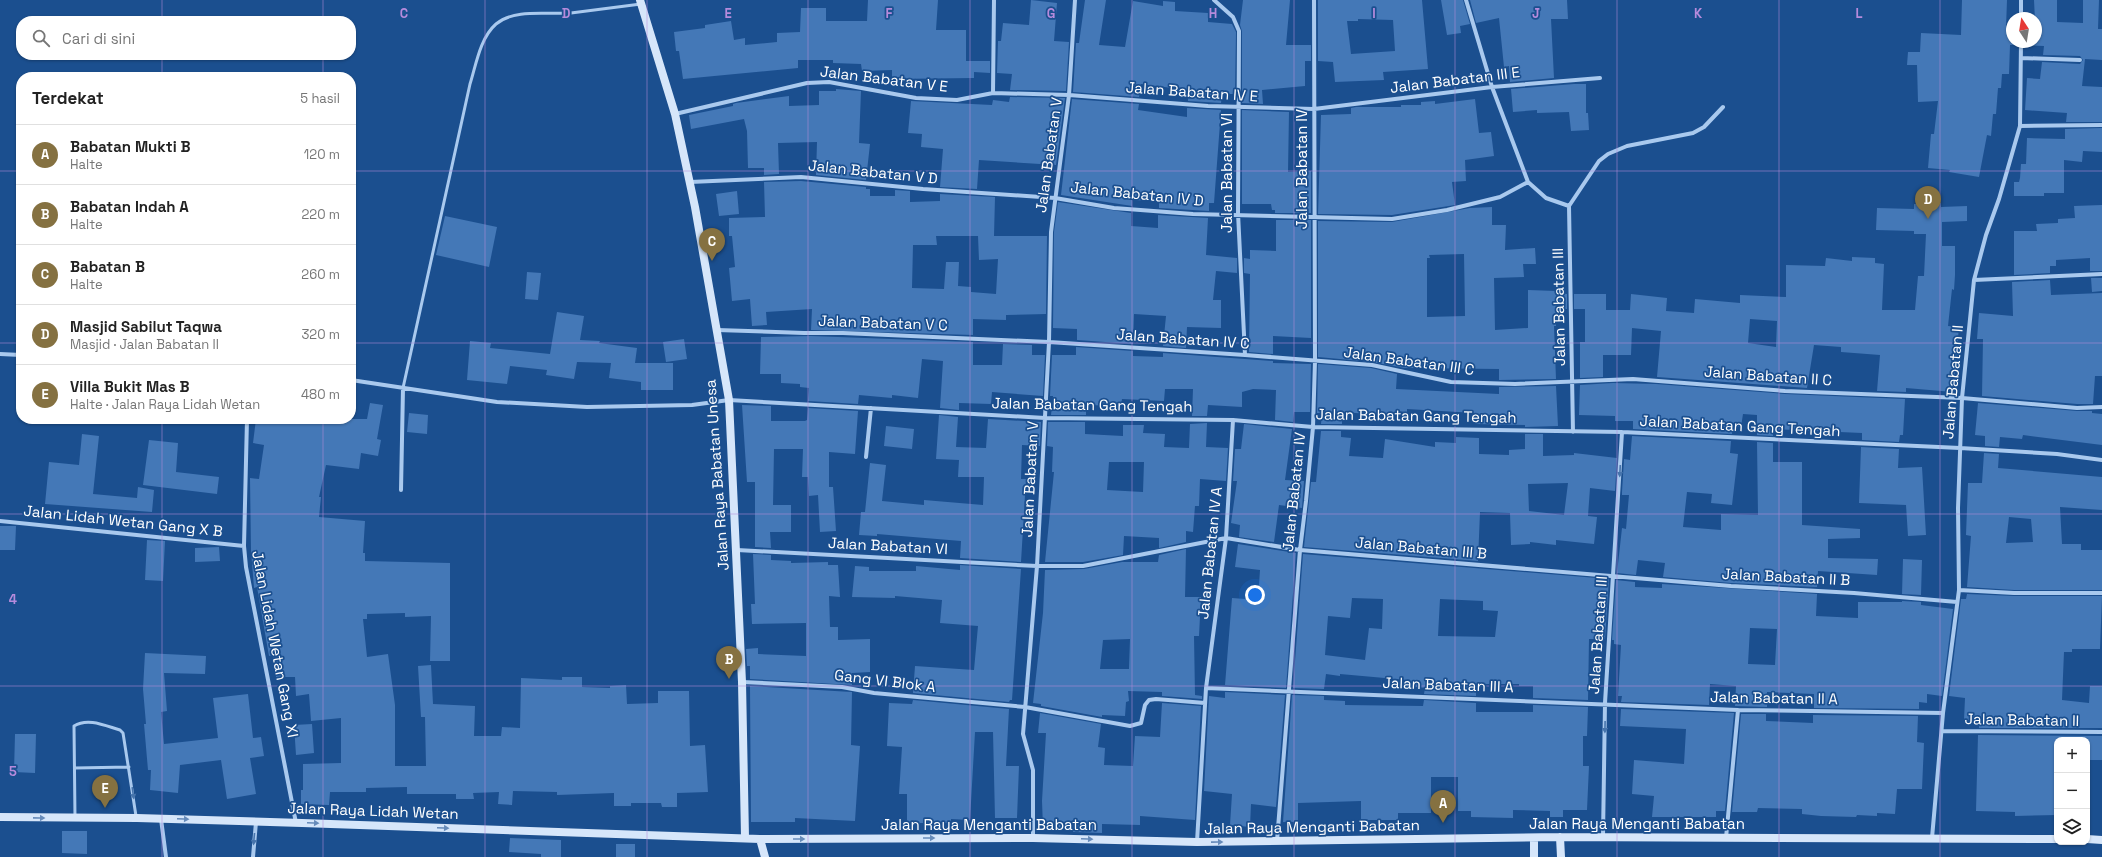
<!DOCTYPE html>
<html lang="id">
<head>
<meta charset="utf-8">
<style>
  body { margin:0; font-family:"Space Grotesk",sans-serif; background:#f6f6f6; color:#222 }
  .controls { position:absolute; right:12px; bottom:12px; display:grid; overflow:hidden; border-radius:8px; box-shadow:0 1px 3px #0004 }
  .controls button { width:36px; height:36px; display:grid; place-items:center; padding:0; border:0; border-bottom:1px solid #e0e0e0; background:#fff; color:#222; font:20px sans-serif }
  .compass { position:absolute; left:2006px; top:12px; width:36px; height:36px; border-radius:50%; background:#fff; box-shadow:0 1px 3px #0004; rotate:348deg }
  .you { position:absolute; left:1255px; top:595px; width:14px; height:14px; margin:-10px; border:3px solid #fff; border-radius:50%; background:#1a73e8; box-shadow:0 0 0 6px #1a73e833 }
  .badge { display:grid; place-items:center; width:26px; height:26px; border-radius:50%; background:#857141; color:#fff; font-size:13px; font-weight:700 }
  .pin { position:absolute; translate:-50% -33px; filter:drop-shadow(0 1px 2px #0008) }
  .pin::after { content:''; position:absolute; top:21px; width:14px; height:12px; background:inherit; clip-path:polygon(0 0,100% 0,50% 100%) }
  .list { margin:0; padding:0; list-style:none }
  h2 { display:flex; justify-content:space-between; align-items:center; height:52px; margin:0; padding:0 16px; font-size:17px }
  h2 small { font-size:13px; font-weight:400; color:#767676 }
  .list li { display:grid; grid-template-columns:26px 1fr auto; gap:12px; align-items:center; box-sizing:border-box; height:60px; padding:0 16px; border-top:1px solid #e0e0e0 }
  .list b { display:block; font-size:15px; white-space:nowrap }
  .list p { margin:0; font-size:13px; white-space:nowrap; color:#767676 }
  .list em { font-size:13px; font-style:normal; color:#767676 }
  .icon { flex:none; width:22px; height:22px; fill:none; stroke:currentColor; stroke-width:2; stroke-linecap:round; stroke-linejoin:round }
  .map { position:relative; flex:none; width:2102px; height:857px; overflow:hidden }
  .search { position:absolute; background:#fff; box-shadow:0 1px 3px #0004; left:16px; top:16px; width:340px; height:44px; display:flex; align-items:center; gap:10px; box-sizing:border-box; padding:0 14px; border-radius:16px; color:#767676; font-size:15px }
  .panel { position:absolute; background:#fff; box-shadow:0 1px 3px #0004; left:16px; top:72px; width:340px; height:352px; border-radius:16px }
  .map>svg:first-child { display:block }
</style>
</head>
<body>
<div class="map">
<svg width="2102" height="857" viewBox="0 0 2102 857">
  <rect width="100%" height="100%" fill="#1b4f8f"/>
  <path fill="#4478b7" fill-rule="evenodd" d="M868,0H938L936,30H966V61H990V73L974,72V78L892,79V70L862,71L861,64L833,63V60H798V68L683,79L679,51H676L674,32L705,28V25L731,21L734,40L745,38V45L777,42V33L800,32L801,8H826V21H867Z
    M1031,0L1057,3L1054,41L1069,42L1066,91L1010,90L1012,74L997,73L998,41H1001L1003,23L1029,25Z
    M1085,0H1106L1099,45L1125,47L1133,1L1163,6V1L1175,2V11L1208,13V22L1232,24L1236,32L1235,94H1222L1221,103L1188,101V90L1141,84L1139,97L1073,92L1076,43H1079Z
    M1243,0H1290L1286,45H1311V61H1305V86L1262,90L1263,104L1242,103V31L1240,25Z
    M1318,0H1422L1428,69L1383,72L1384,80L1335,82L1333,62L1318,61ZM1358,19L1393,20L1395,51L1351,54L1347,21H1358Z
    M1441,0H1463L1470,24L1460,26L1461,33L1447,35Z
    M1470,0H1567L1568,19H1551L1554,78L1510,82L1509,66L1504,67L1499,18L1476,23Z
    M1962,0H2007L2006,28H2012V42H2018L2017,45H2010L2009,74H2002L2001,88H1998L1996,114H1993L1991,136L1987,135L1979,177L1949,172L1950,170L1928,168L1931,134H1934L1938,101L1918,102L1917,65H1907L1908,52H1920L1921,33L1961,35Z
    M2034,0H2057V22L2083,23V0H2099L2098,29H2102V60L2085,59L2082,86L2102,87V122H2066L2067,113L2025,110L2027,78L2040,79L2042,62L2080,64L2083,60L2080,56L2043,55L2044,46L2024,45V42H2036Z
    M1574,84H1586V113H1588L1589,130L1571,131L1569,112L1537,113V110L1513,112L1511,89Z
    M836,89L861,91L859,143L870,144L866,180L816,175L817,142L778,143L779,174L764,175V168H748L747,131L744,119L691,129L689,115L733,106V104L736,103L789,96V106L819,105V91H836Z
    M1010,97L1065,98L1056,165L979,160L977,189L940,187L943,149L921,147L922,134L908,133L911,101L992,105L993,100L1009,102Z
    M1072,99L1139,104L1138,110L1187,117V108L1221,110L1214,203H1209V211L1159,208V201L1132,200V206L1061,195Z
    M1475,99L1479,133L1491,132L1494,156L1465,160L1466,181L1452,182L1455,205L1392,215L1318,214L1321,115L1351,114V108L1356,107H1401V105H1421V102L1435,101V104Z
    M1242,110L1289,112L1288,172L1311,171V213H1275V210H1272L1271,204H1242Z
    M2102,128V152L2083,151L2082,162L2064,160V193H2044V196H2014V182H2019L2020,178L2021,164H2026L2027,138L2065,139V129Z
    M801,181L866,187V189H870V196H895V190L910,191V202L940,201V194L995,197L994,236H1047L1046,314L1006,315V320L973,319V335L811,330L812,309L766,312L767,325L752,326L750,299L732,301L729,268L735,267L732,236H729V218L765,217L764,182ZM936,236H978L979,260L998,259L996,294L971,292V287L958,286L959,262H946L944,289L912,288L913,245H937Z
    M737,191L739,214L719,216L716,194Z
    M1058,202L1131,213V226L1158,228V215L1208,218L1206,255L1237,258V273L1216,271L1213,300H1221V328L1187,327L1186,348L1163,346L1166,316L1134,314L1133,344L1077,340V329L1053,328L1054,232Z
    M1941,203V207L1967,206V221L1942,222V246H1955V275L1954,290L1952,289L1948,326L1959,327L1953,392L1906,388V392L1877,391L1880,355L1841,352V347L1814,345L1807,388L1657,377L1661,331L1632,328L1631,355H1603V377L1580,378V342H1585V309H1574V294H1606V310H1630L1631,294L1667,298L1666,311L1694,313L1695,299L1740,303V295L1786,297V265L1825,266L1826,258L1852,261V257L1875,258V263L1884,264L1882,310H1915L1918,276H1924L1926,234H1914V231L1876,230L1877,208L1914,209V204ZM1750,319L1777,321L1776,347L1748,343Z
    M2102,205V271H2090V258L2056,260V266H2050V273L2014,275V231H2037L2036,224L2058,223V219L2075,218L2074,206Z
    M1492,207V225H1506L1505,250L1535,248L1536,264H1523L1524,277L1494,278L1495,330L1528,328V290L1556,291V293L1567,294V309H1556V326H1554L1556,379L1499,380V369L1405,368L1372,362L1318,357V221L1392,222L1470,208ZM1464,254L1465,316L1427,317V258H1430L1429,255Z
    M445,216L497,227L489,267L436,255Z
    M1276,220H1311V338L1273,336V354L1249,352L1250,274L1244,273V258L1250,259V250L1276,251Z
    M527,272L541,273L538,300L525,299Z
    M2091,278H2102V291L2092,292Z
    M2050,280L2051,295L2102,293V376H2095L2093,404H2077L1982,396L1983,339H1977L1979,313L2013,316L2012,282Z
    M557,312L584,316L580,340L600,341L599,343L637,348L635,363H673V390H641V382L609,378L611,363L577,362L574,379L546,375L547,370L510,366L507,384L467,380L470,341L491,343L490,348L550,354Z
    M811,336L973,342V365H1002L1003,344L1032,345V355H1045L1043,396L992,392L991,404L959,403V410L940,408L943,361L922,359L918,398L892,395V398L859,395L858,404L808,401L809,388L800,387V384L781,383V374H760L761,337Z
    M684,339L687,359L666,362L663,342Z
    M1076,347L1133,351V356L1163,357V353L1273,361V363L1311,364L1310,412H1294L1293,422L1275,420L1276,390L1253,389L1242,392V407L1208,405L1207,416H1192L1193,389H1165L1164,401L1122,399L1121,406L1086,405V415H1051L1053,396H1050L1052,355H1076Z
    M1318,364L1371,368L1397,374L1396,389L1499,394V387L1556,386L1558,426L1525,427V425L1475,424V413L1407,409V412L1396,411V416L1342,412V424H1321L1322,413H1317Z
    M1613,383L1656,384L1785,394L1905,399L1903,435H1900L1899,442L1862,440V433L1773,429V436L1757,435V415L1743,414L1741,427L1733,426L1732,434L1633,429V421H1615V416L1579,415L1580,385Z
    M370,403L383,405L377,439L381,440L378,456L361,453L359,469L326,465L319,497H321L319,517L365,521L363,553H365V561L450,563V661H430L431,616L405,617V613L367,614V619H363L367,657L388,654L395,705V766H426L425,717H421L418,666L431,665L433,704L475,706L474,736H501L502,727L520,728L521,678L562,680V677H582V687L610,688V686L626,685L627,704L658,703V691H689L690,746L705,745L708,792L677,793V807H662L661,803H631V806H614V793L557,795V792L513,791L512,805L498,804L499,792L473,793L474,799H456V794H407V787L366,788V792H330L329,805L301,804V790H303V764L341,763V718L311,721L309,694L296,696L295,677H276L273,655L269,656L257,587L254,588L251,550L250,478L259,479L264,445L253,443L256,419H367Z
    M1978,403L2077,411H2092V413L2102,414V445L2023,435L2022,439L2000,437L1999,447L1985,446V436L1975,435Z
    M742,405L771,406V421H805L807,420L808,408L858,411L855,454L829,452V487H833L836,531L820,532L818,495L809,496L808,477H802L803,449H774L773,505H791V532H770L771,548L755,547V482H747Z
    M409,413L428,415L427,434L407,432Z
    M939,415L958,417L956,447L986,448L988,419L1041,422L1040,446L1022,445L1021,479H1026L1021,562L960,558L961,541L877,534V536L859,535L861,512H865L870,463L886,465L882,501L924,505V500L983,505L984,477H958L959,460L936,459Z
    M1048,422H1085V434L1123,436V425H1144L1143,433L1165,434L1164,447L1189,448L1190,424L1207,423L1206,447L1228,448L1226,481L1200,479L1199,506H1195L1193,532L1186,531V542L1159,548V538L1124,536L1123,555L1083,562H1045L1054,472H1052L1053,447L1047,446ZM1109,462H1144L1143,492L1107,490Z
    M1244,424L1292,429L1285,480L1304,481L1302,508L1279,505L1274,542L1239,537L1240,525L1231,523L1237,481H1233L1235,449H1241Z
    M886,426L914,429L912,449L884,446Z
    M1321,431H1341V437L1351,438L1349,456L1383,458L1385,439L1435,447V442L1456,443V437L1479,438V454L1509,455V450L1525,449V434H1543V456L1574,455V453L1617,458L1615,491L1590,488L1588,516L1597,517L1594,544L1556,540V545L1530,542V544L1511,545L1510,513L1480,512L1478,561L1304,547L1311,482H1316ZM1568,483L1564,515L1529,511L1528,484Z
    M82,434L99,436L93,494L137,498L138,487L154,490L152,512L45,504L49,462L79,465Z
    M1632,436L1731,441L1730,453L1738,454L1732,505L1711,503L1712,494L1687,492L1683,527L1721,530V514L1758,515L1757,442L1773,443V462H1802V525L1860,529V538L1828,539V558L1878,559L1877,575L1818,571L1817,587L1731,583L1663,577L1665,563L1638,560L1636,575L1617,573L1622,528L1626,529L1629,495H1622V492L1624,459L1630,460Z
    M149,440L178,443L176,472L219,477L217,494L143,485Z
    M1861,447L1899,449L1898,468L1922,467L1926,535L1908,536L1906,505L1859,503Z
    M1984,453L1999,454L1998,468L2102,477V510L2060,507L2062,544H2081V550H2102V590H2014L1967,587L1971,536L1966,535L1968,483H1982ZM2009,517L2031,519L2033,542L2006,543Z
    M0,526H16L15,550H0Z
    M147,540L165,541L163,581L145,580Z
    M1238,544L1296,553L1286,688L1225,685L1232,598L1258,600L1260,570L1235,567Z
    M219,547L220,561L195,562V548Z
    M1186,549L1185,597H1201L1199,636H1194L1195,695L1202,696V699L1162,696V692L1128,691L1129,701L1126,702L1125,716L1102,715V717L1041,706V704L1033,703L1043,613L1045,570L1084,569L1122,562H1158L1159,555ZM1130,639L1129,669H1100L1103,640Z
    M753,554L771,555V560L791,561V563L828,562V565H838L840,597L829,596L830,627H838V640L870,639V672L852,673V685L750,679V666H747L746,649L758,648V654L806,656V623L752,624L751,604H755Z
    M1303,554L1609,579L1605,639H1589L1588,700L1533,698V686H1519V684H1476V696L1424,694L1425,688L1407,686V680L1340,674V676L1326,674L1324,689L1293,688ZM1352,598L1383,599L1382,629L1369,628L1365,660L1325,655L1328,616L1350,618ZM1440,599L1483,601V610L1498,611L1495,637L1438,636Z
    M1903,559L1922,560L1921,595L1902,594Z
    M960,565L1021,569L1012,700H1010L1009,702L913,693L915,666L974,670L978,626L940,623L942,600L895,596V598L852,597L855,566L869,567V571H916V566L960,570Z
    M1616,580L1635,582V587L1662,588V584L1817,594L1816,616L1858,618V602H1902V601L1921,602V605L1953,609L1942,696L1927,694V703L1919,702V709L1814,708V694L1767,692V707L1735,706L1736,686L1710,684L1709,705L1621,702L1622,696H1618L1621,645L1614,644V640H1612ZM1750,628L1777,629L1775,665L1748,664Z
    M1967,594L2014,596H2102L2100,649H2072V652H2064L2062,700L2089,703L2090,686H2102V728H1979V720H1964L1965,698L1949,696L1961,599H1966Z
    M145,653L206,656L205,674L164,673L167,711L161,712L164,744L218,738L213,698L248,694L253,738L261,737L264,756L250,758L256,794L227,799L221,760L180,765L178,793L150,790L151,770H148L144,724H146L143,689Z
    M750,686L852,692L851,745L860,746L855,821L795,818V822H751Z
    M1225,692L1285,695L1276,807L1251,804L1250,827L1230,825L1232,794L1204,791L1209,696L1225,698Z
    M1292,695L1324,696V700L1345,701V705L1423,706L1424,700L1476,703V712H1533V705L1588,707L1587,736H1583V766H1589L1587,810H1563V817H1550V811L1513,810V818L1471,817V811H1458V777H1431V813H1398V820H1361V801L1298,803V822H1283Z
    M913,700L1009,709L1006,766H1019L1017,818H995L993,732H975L970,820L951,819V823H907V794H899L902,747L887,746L889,703L912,704Z
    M1162,703L1201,706L1195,820L1140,816V825L1102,824V833L1073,832V828H1043L1042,801L1046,733H1038L1040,713L1101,724L1098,747L1105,748L1104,765L1133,766L1135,736L1160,737Z
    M1621,709L1734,713L1725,811H1716V817H1652L1654,796L1632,794L1634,760L1684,764L1686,729L1620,726Z
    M1741,714H1766V721L1813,723V715L1918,716L1917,742L1924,743L1922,789H1897L1895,814L1877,813V816L1857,815L1856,817L1821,816L1802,814V809L1758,808L1757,812H1732Z
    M312,724L314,753L296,755L294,725Z
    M15,734H36L35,773L14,772Z
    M1978,735L2102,736V760H2087V740H2057V815L2015,816V812L1976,811Z
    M62,831H87V854L62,853Z
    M510,838L561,840V857H541V854L509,852Z
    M616,844H635V857H616Z"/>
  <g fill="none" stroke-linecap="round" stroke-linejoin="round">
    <path stroke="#a9c9ee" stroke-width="3" d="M403,388L470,84C476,65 480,38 496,24C515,8 548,15 571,13C594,10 617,7 641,4
      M75,768L129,767
      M75,817L74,726C88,717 106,726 120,730L123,733L136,816"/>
    <path stroke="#a9c9ee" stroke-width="4" d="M1214,0L1233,17L1239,31L1238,213L1245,355
      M1466,0L1492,87L1528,182L1546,198L1569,206
      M2021,0V18
      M2021,58L2080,60
      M993,93L994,0
      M675,114L807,83L829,82L916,98L957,100L993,93L1069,95L1208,106L1314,109L1492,87L1600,78
      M2020,126L2102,125
      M690,182L801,177L923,189L1055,198L1114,208L1193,214L1392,219L1447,210L1500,197L1528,182
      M1974,280L2102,274
      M717,330L804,333H843L1049,342L1245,355L1372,365L1451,382L1515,384L1633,379L1785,391L1962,398L2077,408L2102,407
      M0,354L21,355
      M351,380L497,402L587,407L692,405L729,400L1045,418L1233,420L1313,427L1622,432L1960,448L2057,454L2102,460
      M247,419L244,546L246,567L296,823
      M1573,432L1569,206L1599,161L1608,154L1627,146L1693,133L1704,127L1723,107
      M866,457L871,408
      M401,490L403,388
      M0,521L244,546
      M737,550L1037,566H1083L1226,538L1300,550L1731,586L1854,593L1957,602
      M1959,590L2014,593H2102
      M742,682L842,687L874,693L1025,707L1130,726L1141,723L1145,705L1149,700L1156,699L1205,703
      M1206,688L1738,710L1943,713
      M1942,731L2102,732
      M161,819L166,857
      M1603,837L1605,703L1622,432
      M1033,838V770L1023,734L1037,566L1049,342L1051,232L1069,95L1075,0
      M1726,838L1738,710
      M1932,838L1943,713L1959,590L1958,508L1962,398L1974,280L1986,235L1999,199L2020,126L2021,42
      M1277,841L1300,550L1306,501L1313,427L1315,361L1314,0
      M1197,842L1206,688L1226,538L1233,420
      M253,857L256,822"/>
    <path stroke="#d6e6fa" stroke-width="8" d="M640,0L675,114L695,207L729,400L742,682L745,837
      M0,817L137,818L302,823L760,839L1033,838L1197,842L1560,837L2057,839
      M1560,837L1561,857
      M1534,838V857
      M760,839L765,857
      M2087,839L2102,840"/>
  </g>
  <defs><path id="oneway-solid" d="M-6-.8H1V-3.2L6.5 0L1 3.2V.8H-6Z"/></defs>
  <g fill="#4674ac">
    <use href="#oneway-solid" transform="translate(1620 471) rotate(93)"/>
    <use href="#oneway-solid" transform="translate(1605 727) rotate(91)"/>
    <use href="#oneway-solid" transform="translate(133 793) rotate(82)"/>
    <use href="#oneway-solid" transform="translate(254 839) rotate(95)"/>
  </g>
  <g fill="#668bba">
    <use href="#oneway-solid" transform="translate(39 818) rotate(1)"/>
    <use href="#oneway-solid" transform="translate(183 819) rotate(2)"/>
    <use href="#oneway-solid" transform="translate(313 823) rotate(2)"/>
    <use href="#oneway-solid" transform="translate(443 828) rotate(2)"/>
    <use href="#oneway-solid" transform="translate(929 838)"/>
    <use href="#oneway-solid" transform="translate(799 839)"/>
    <use href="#oneway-solid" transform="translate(1087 839) rotate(2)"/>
    <use href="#oneway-solid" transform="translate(1217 842) rotate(-1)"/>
  </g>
  <path fill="none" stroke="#b68bdc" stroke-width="1" stroke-opacity="0.55" d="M162,0V21M323,0V21M485,0V857M647,0V857M808,0V857M970,0V857M1132,0V857M1294,0V857M1455,0V857M1617,0V857M1779,0V857M1940,0V857M162,55V77M323,55V77M0,171H21M351,171H2102M0,343H21M351,343H2102M162,419V857M323,419V857M0,514H2102M0,686H2102"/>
  <g text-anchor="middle" stroke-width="3.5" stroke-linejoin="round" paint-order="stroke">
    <g font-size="15" fill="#fff" stroke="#1b4f8f">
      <text transform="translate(884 79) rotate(7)" y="5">Jalan Babatan V E</text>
      <text transform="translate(1455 80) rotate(-7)" y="5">Jalan Babatan III E</text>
      <text transform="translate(1192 92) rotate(4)" y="5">Jalan Babatan IV E</text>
      <text transform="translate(1049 155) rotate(-82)" y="5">Jalan Babatan V</text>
      <text transform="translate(1302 169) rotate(-90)" y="5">Jalan Babatan IV</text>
      <text transform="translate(873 172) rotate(6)" y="5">Jalan Babatan V D</text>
      <text transform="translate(1227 173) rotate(-90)" y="5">Jalan Babatan VI</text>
      <text transform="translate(1137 194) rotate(6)" y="5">Jalan Babatan IV D</text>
      <text transform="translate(1559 307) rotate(-91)" y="5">Jalan Babatan III</text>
      <text transform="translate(883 323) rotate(2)" y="5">Jalan Babatan V C</text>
      <text transform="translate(1183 339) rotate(4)" y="5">Jalan Babatan IV C</text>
      <text transform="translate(1409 361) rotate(8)" y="5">Jalan Babatan III C</text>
      <text transform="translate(1768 376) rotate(4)" y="5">Jalan Babatan II C</text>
      <text transform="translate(1953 382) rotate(-85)" y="5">Jalan Babatan II</text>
      <text transform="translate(1092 405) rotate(1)" y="5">Jalan Babatan Gang Tengah</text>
      <text transform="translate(1416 416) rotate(1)" y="5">Jalan Babatan Gang Tengah</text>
      <text transform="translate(1740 426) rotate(3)" y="5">Jalan Babatan Gang Tengah</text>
      <text transform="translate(717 475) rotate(-94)" y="5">Jalan Raya Babatan Unesa</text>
      <text transform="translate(1030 479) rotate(-87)" y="5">Jalan Babatan V</text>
      <text transform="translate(1294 492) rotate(-84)" y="5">Jalan Babatan IV</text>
      <text transform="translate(123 521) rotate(6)" y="5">Jalan Lidah Wetan Gang X B</text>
      <text transform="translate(888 546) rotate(3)" y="5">Jalan Babatan VI</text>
      <text transform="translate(1421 548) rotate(5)" y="5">Jalan Babatan III B</text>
      <text transform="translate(1210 553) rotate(-84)" y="5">Jalan Babatan IV A</text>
      <text transform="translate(1786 577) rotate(3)" y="5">Jalan Babatan II B</text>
      <text transform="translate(1598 635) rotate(-86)" y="5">Jalan Babatan III</text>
      <text transform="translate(275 644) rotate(79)" y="5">Jalan Lidah Wetan Gang XI</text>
      <text transform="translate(885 681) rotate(7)" y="5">Gang VI Blok A</text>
      <text transform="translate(1448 685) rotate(2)" y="5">Jalan Babatan III A</text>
      <text transform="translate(1774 698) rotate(1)" y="5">Jalan Babatan II A</text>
      <text transform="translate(2022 720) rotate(1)" y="5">Jalan Babatan II</text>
      <text transform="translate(373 811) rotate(2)" y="5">Jalan Raya Lidah Wetan</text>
      <text x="1637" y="829">Jalan Raya Menganti Babatan</text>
      <text x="989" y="830">Jalan Raya Menganti Babatan</text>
      <text transform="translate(1312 827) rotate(-1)" y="5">Jalan Raya Menganti Babatan</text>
    </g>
  </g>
  <g font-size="13" text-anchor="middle" font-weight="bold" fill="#b68bdc" stroke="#1b4f8f" stroke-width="3.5" stroke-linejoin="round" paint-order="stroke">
    <text x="404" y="18">C</text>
    <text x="566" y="18">D</text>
    <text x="728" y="18">E</text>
    <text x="889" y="18">F</text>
    <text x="1051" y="18">G</text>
    <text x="1213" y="18">H</text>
    <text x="1374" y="18">I</text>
    <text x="1536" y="18">J</text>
    <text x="1698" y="18">K</text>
    <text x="1859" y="18">L</text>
    <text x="13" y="604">4</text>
    <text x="13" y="776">5</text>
  </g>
</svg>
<div class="controls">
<button>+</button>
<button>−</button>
<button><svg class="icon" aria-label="layers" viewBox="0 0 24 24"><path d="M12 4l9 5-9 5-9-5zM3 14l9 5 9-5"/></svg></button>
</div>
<svg class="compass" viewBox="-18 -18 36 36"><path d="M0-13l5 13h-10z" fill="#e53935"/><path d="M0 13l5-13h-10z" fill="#767676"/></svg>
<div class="you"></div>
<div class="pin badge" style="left:1443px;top:823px">A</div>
<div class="pin badge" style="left:729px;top:679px">B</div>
<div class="pin badge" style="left:712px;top:261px">C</div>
<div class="pin badge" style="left:1928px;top:219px">D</div>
<div class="pin badge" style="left:105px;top:808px">E</div>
<div class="search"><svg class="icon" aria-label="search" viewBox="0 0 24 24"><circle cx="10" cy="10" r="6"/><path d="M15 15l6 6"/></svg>Cari di sini</div>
<section class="panel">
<h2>Terdekat<small>5 hasil</small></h2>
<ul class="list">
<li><span class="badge">A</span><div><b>Babatan Mukti B</b><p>Halte</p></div><em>120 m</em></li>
<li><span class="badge">B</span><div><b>Babatan Indah A</b><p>Halte</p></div><em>220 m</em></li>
<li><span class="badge">C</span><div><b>Babatan B</b><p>Halte</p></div><em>260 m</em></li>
<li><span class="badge">D</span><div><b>Masjid Sabilut Taqwa</b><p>Masjid · Jalan Babatan II</p></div><em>320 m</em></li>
<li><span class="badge">E</span><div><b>Villa Bukit Mas B</b><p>Halte · Jalan Raya Lidah Wetan</p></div><em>480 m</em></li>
</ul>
</section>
</div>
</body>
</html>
